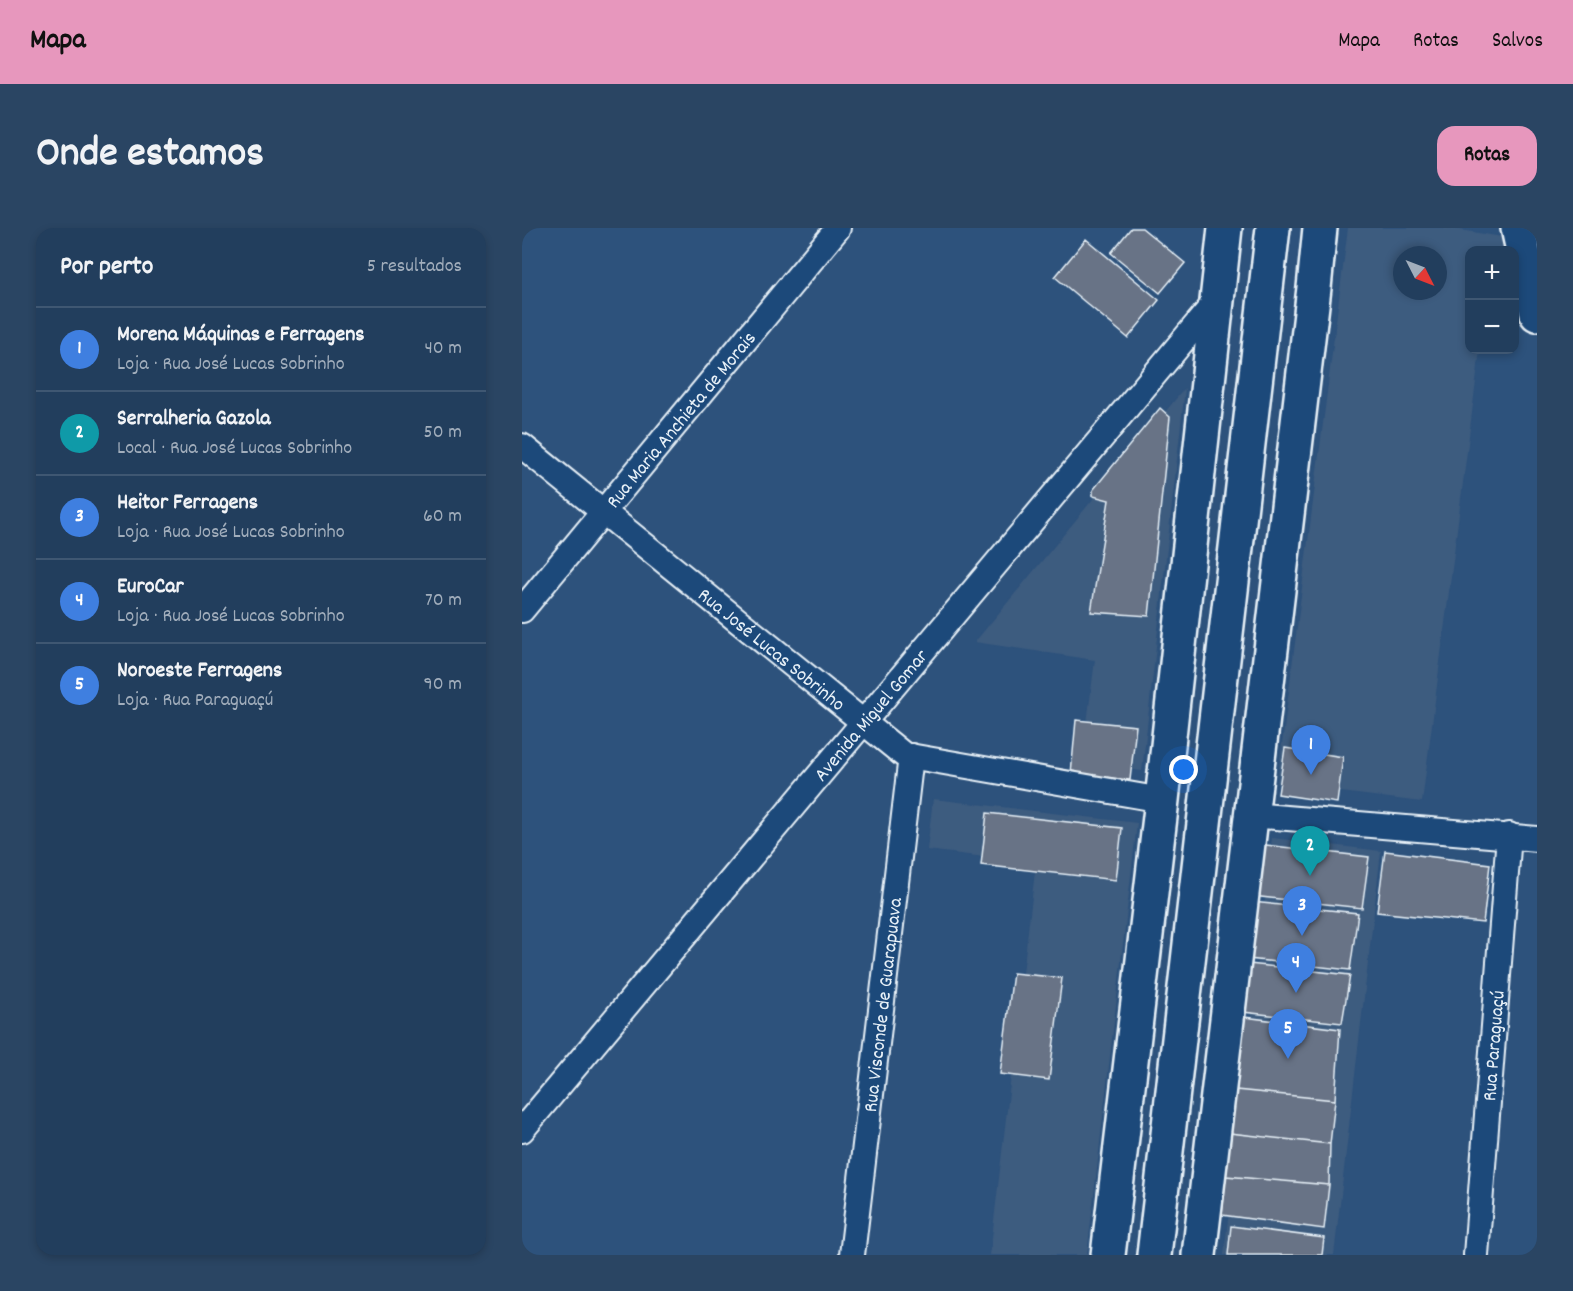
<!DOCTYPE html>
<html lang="pt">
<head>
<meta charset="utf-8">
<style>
  body { margin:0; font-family:Dekko,sans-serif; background:#2a4563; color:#f1f3f6 }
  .controls { position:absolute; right:18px; top:18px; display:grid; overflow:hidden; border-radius:12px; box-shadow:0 3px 9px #0003 }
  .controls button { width:54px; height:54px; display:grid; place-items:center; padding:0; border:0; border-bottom:2px solid #3f5772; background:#223e5d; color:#f1f3f6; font:30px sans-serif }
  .compass { position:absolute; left:871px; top:18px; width:54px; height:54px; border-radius:50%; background:#223e5d; box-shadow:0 3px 9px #0003; rotate:132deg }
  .you { position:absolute; left:662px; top:542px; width:21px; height:21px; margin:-15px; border:4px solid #fff; border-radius:50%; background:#1a73e8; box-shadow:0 0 0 9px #1a73e833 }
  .badge { display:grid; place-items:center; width:39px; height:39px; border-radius:50%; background:#e797bd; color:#fff; font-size:20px; font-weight:700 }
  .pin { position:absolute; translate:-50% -50px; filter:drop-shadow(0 2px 3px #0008) }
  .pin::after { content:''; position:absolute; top:32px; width:21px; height:18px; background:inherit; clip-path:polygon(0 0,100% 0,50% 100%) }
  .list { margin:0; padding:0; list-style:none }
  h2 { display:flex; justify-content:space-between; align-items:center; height:78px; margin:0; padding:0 24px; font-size:26px }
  h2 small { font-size:20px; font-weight:400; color:#a2aebc }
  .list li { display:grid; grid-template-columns:39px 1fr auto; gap:18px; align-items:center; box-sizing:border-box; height:84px; padding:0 24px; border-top:2px solid #3f5772 }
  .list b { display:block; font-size:22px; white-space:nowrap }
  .list p { margin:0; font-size:20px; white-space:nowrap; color:#a2aebc }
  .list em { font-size:20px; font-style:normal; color:#a2aebc }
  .map { position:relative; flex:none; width:1015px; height:1027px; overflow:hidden; border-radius:18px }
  header { display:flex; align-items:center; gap:36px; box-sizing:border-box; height:84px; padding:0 30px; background:#e797bd; color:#111 }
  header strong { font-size:28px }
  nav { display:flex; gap:33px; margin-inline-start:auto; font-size:21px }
  .intro { display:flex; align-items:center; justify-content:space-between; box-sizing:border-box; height:144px; padding:0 36px }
  h1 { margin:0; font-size:42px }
  .button { padding:15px 27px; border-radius:18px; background:#e797bd; color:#111; font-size:21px; font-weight:700 }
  main { display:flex; gap:36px; padding:0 36px }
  aside { flex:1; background:#223e5d; border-radius:18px; box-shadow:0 3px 9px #0003 }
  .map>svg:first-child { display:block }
</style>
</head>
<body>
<header>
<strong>Mapa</strong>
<nav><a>Mapa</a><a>Rotas</a><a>Salvos</a></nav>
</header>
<div class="intro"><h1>Onde estamos</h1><a class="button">Rotas</a></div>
<main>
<aside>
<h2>Por perto<small>5 resultados</small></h2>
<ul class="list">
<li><span class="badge" style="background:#3f7fe0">1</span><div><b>Morena Máquinas e Ferragens</b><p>Loja · Rua José Lucas Sobrinho</p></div><em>40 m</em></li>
<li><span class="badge" style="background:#0f9aa8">2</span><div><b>Serralheria Gazola</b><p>Local · Rua José Lucas Sobrinho</p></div><em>50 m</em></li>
<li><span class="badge" style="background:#3f7fe0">3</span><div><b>Heitor Ferragens</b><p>Loja · Rua José Lucas Sobrinho</p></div><em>60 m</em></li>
<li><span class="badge" style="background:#3f7fe0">4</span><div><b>EuroCar</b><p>Loja · Rua José Lucas Sobrinho</p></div><em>70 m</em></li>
<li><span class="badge" style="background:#3f7fe0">5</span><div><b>Noroeste Ferragens</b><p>Loja · Rua Paraguaçú</p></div><em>90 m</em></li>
</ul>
</aside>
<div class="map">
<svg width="1015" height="1027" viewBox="0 0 1015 1027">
  <rect width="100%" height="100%" fill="#2d527c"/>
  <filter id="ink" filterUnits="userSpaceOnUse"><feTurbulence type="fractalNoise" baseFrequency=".0167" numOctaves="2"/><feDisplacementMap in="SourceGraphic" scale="12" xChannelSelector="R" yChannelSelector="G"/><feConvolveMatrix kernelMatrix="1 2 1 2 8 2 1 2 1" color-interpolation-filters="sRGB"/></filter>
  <g filter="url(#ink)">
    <path fill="#3e5c7f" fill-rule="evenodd" d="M826,0H926L986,10L988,22H948V122H958L900,574L755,556ZM880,27H916V63H880Z
      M663,160L620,543L560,535L573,432L453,414Z
      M411,571L615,595L565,1027H468L514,635L405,622Z
      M750,610L859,623L812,1027H702Z"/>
    <path fill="#677386" stroke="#e8f1f8" stroke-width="1.5" d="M609,0H620L663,35L638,65L589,25Z
      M564,11L637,72L606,110L533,49Z
      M638,180L648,189L627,388L569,384L587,272L571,268V262Z
      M554,492L614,498L608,552L549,546Z
      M763,520L821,529L815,575L756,566Z
      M465,585L600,600L594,652L459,637Z
      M735,616L847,629L840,680L730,668Z
      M863,623L968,636L961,695L855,684Z
      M730,674L836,685L828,742L726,731Z
      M727,736L828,747L820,795L721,784Z
      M491,745L540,750L527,852L478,846Z
      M722,789L818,801L813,872L714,862Z
      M714,862L813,872L808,916L708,905Z
      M708,905L808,916L807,957L704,948Z
      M704,948L807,957L802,1001L700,987Z
      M709,998L802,1010L800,1027H706Z"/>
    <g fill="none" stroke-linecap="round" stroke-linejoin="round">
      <defs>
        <g id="street">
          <path id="s1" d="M0,218L382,527L640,572"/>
          <path id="s2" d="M0,382L316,0"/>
          <path d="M729,587L1015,611"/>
          <path id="s3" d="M0,902L695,72"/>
          <path id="s4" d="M330,1027L389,528"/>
          <path id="s5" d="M954,1027L987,607"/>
        </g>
        <path id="secondary" d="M996,0L1015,86
          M586,1027L640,572L703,0
          M677,1027L792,60L798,0"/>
        <path id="primary" d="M632,1027L751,0"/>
      </defs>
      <use href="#street" stroke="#e8f1f8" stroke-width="28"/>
      <use href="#secondary" stroke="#e8f1f8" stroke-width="38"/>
      <use href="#primary" stroke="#e8f1f8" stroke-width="38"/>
      <use href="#street" stroke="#1f4a7a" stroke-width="24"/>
      <use href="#secondary" stroke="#1f4a7a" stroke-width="33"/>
      <use href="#primary" stroke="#1f4a7a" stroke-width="33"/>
    </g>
  </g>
  <g text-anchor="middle" stroke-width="4.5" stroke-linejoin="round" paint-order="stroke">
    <g font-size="20" fill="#e8f1f8" stroke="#1f4a7a">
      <text dy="7" stroke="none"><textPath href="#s2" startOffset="248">Rua Maria Anchieta de Morais</textPath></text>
      <text dy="7" stroke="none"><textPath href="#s1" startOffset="322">Rua José Lucas Sobrinho</textPath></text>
      <text dy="7" stroke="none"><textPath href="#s3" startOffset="542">Avenida Miguel Gomar</textPath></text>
      <text dy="7" stroke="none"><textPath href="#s4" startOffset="252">Rua Visconde de Guarapuava</textPath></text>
      <text dy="7" stroke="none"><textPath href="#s5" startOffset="210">Rua Paraguaçú</textPath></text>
    </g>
  </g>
</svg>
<div class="controls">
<button>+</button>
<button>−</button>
</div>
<svg class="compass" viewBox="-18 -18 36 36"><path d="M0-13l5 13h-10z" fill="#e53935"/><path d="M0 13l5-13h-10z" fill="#a2aebc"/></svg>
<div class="you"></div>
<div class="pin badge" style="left:789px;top:547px;background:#3f7fe0">1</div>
<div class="pin badge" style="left:788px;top:648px;background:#0f9aa8">2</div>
<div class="pin badge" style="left:780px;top:708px;background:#3f7fe0">3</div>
<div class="pin badge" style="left:774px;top:765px;background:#3f7fe0">4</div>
<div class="pin badge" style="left:766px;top:831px;background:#3f7fe0">5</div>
</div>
</main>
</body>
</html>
